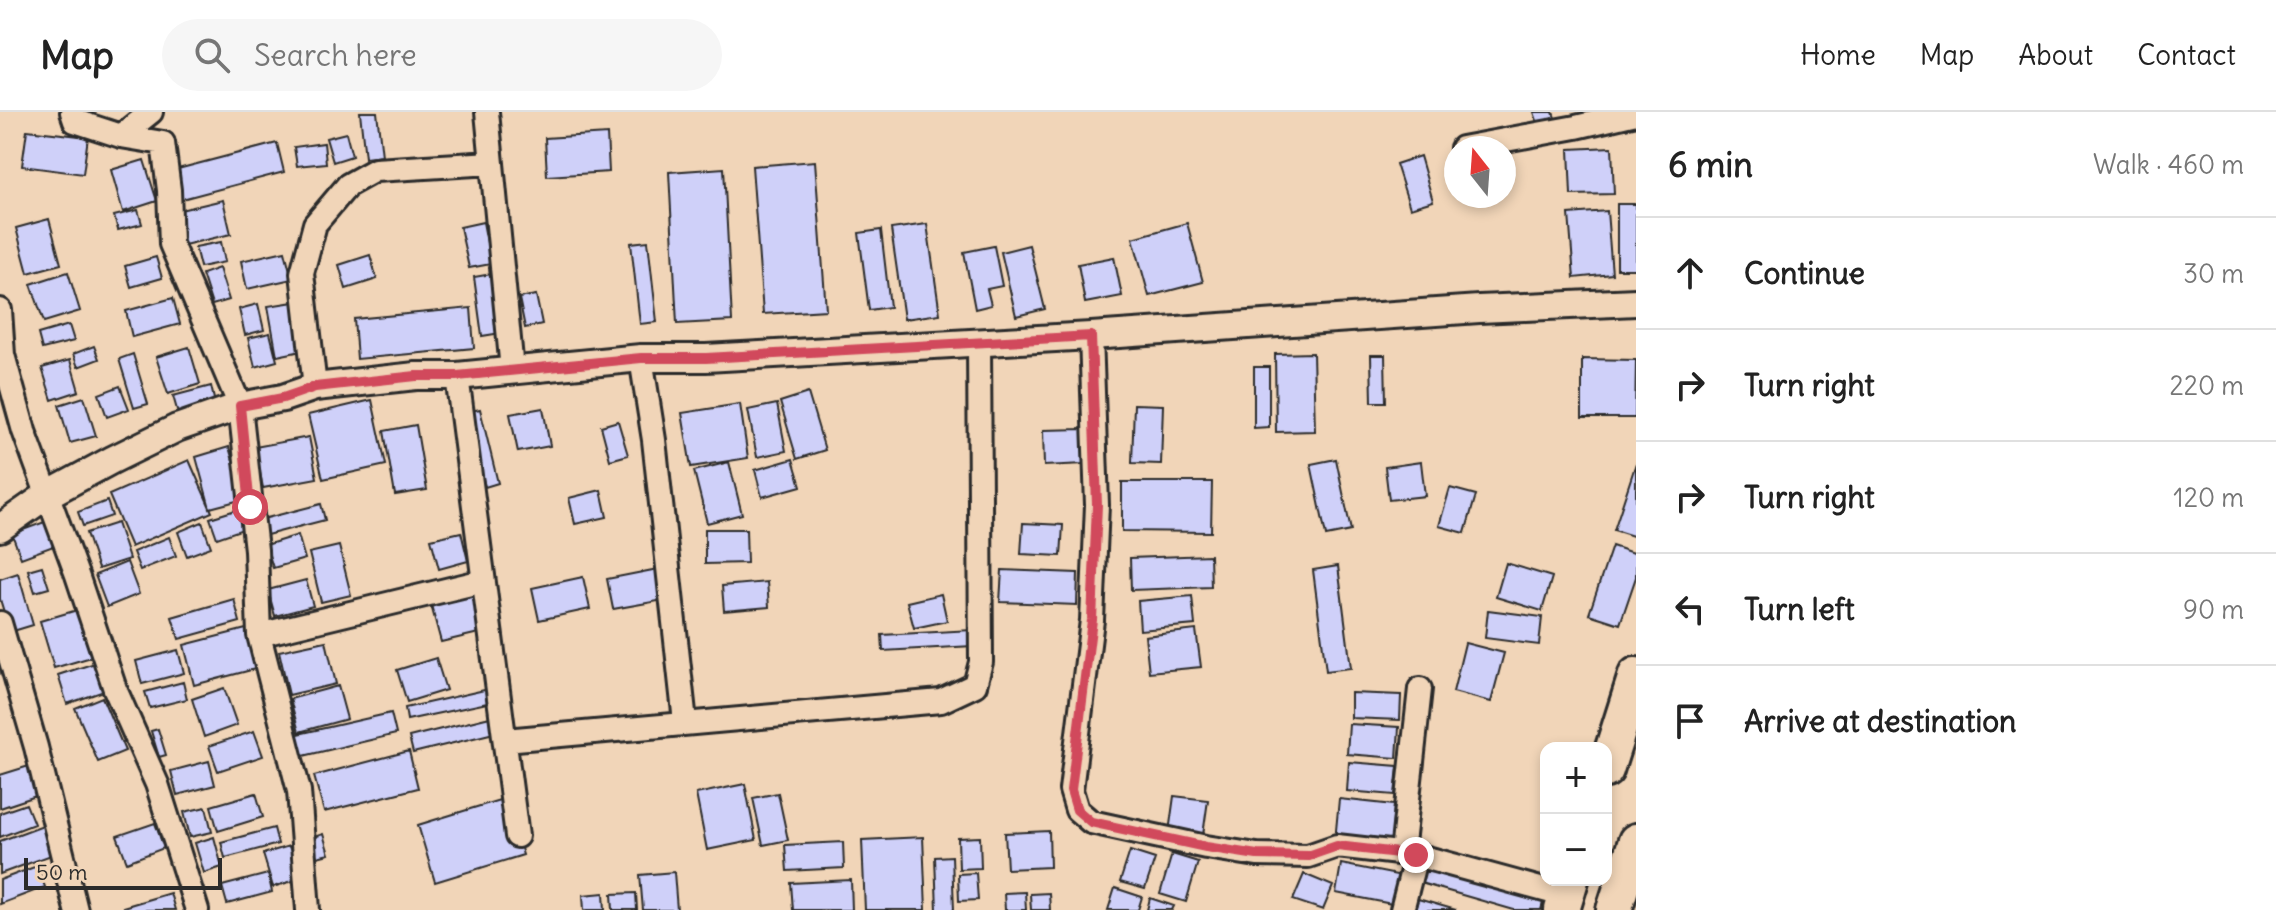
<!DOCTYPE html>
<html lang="en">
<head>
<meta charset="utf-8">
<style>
  body { margin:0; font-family:Delius,sans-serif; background:#f6f6f6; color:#222 }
  .controls { position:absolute; right:24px; bottom:24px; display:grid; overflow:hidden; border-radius:16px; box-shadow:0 4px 12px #0003 }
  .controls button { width:72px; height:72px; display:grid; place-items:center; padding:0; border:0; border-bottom:2px solid #e0e0e0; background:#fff; color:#222; font:40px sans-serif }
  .compass { position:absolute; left:1444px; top:24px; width:72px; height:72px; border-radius:50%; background:#fff; box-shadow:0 4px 12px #0003; rotate:343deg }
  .scale { position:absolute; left:24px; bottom:20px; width:198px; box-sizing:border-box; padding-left:8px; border:4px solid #2b2b2b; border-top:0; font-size:22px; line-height:28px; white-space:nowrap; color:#2b2b2b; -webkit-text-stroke:6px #f1d5b8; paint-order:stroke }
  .stop { position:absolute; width:24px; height:24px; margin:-18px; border:6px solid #d1495b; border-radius:50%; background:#fff }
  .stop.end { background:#d1495b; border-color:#fff; box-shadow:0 2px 8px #0008 }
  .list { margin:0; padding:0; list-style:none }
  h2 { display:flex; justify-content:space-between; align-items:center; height:104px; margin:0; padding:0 32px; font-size:34px }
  h2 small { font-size:26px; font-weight:400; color:#767676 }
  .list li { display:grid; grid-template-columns:52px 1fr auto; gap:24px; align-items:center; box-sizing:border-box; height:112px; padding:0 32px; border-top:2px solid #e0e0e0 }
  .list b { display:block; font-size:30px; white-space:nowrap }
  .list em { font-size:26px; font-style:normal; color:#767676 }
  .icon { flex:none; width:44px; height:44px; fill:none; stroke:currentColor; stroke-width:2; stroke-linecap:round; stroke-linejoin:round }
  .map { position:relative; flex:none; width:1636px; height:798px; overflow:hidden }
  header { display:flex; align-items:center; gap:48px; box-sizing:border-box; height:112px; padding:0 40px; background:#fff; border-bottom:2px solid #e0e0e0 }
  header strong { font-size:38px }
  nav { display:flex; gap:44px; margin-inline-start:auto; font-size:28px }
  .search { width:560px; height:72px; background:#f6f6f6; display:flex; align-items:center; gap:20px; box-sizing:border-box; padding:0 28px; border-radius:44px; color:#767676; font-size:30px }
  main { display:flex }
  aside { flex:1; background:#fff }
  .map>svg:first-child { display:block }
</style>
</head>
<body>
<header>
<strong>Map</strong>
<div class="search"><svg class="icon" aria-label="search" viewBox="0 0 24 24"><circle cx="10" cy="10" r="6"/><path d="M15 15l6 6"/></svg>Search here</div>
<nav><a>Home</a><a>Map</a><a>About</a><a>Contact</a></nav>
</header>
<main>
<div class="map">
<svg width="1636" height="798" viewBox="0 0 1636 798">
  <rect width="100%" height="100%" fill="#f1d5b8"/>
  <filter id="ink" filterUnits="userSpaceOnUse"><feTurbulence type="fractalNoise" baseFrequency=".0125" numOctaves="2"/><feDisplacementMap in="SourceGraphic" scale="16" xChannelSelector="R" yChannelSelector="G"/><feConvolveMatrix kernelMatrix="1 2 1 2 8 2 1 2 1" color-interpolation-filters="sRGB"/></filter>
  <g filter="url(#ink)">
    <path fill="#cfd0f9" stroke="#2b2b2b" stroke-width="2" d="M360,0H377L382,44L365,46Z
      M1534,0H1553L1560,21L1543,26Z
      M27,18L88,25L83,62L22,54Z
      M346,21L352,44L333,50L326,26Z
      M607,22L609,60L547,64L545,26Z
      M277,31L284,60L182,87L174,58Z
      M324,31L326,51L297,54L294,35Z
      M1612,35L1614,82L1571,83L1569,37Z
      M1420,44L1433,89L1410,96L1396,52Z
      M144,48L157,89L123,100L111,58Z
      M815,49L826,198L763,202L752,54Z
      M724,56L732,209L677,212L669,60Z
      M223,88L231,122L184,133L176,99Z
      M1617,92H1636V157H1617Z
      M138,98L142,112L118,118L114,104Z
      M1607,99L1612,162L1574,166L1569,102Z
      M49,107L61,152L28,161L16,116Z
      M483,110L491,152L469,156L460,115Z
      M1187,111L1203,170L1149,184L1133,126Z
      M927,112L940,202L904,207L891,117Z
      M881,118L890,195L869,198L859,121Z
      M648,129L657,210L640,212L631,131Z
      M221,130L225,150L200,155L195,135Z
      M1029,133L1045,197L1016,204L1001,140Z
      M994,134L1002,174L987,177L991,193L975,197L964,140Z
      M285,139L292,167L247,177L241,149Z
      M370,143L377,167L346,177L339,153Z
      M156,145L162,166L131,175L125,154Z
      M1114,145L1122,184L1085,191L1078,152Z
      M219,156L229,188L212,193L202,162Z
      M68,160L80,199L44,210L31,172Z
      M492,162L501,221L482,224L474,165Z
      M536,183L542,212L525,216L519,186Z
      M173,186L180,212L132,225L126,199Z
      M294,190L302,239L277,244L268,194Z
      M258,192L264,218L245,223L239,197Z
      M471,196L474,236L357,247L354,207Z
      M69,213L74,229L42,237L38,222Z
      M270,221L277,249L255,255L248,226Z
      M94,234L99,247L78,255L73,242Z
      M189,235L200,272L168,282L156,245Z
      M1313,241L1315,319L1276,320L1275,242Z
      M133,242L148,292L134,296L119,247Z
      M1371,243H1385L1386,290H1372Z
      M1582,247L1636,248L1635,306H1582Z
      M70,248L79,279L52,288L42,256Z
      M1254,255H1269V315L1254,316Z
      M120,274L129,297L107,305L99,282Z
      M211,274L216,296L179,305L173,284Z
      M808,281L825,338L797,347L780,290Z
      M84,285L96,324L70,331L59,293Z
      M372,288L386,353L323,367L308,303Z
      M740,292L748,346L691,355L682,301Z
      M777,292L786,339L757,345L748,298Z
      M1134,292L1163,293L1161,352L1132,351Z
      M543,296L550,334L518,340L510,302Z
      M480,297L498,371L485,375L467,300Z
      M618,309L628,343L610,348L601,314Z
      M416,313L427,378L395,383L384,319Z
      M1083,317L1085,352L1044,354L1043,318Z
      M309,325L317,366L263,376L255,335Z
      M229,335L244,387L210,396L196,345Z
      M793,347L801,374L762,385L755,358Z
      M1336,347L1351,419L1326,424L1311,352Z
      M189,348L212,400L131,435L109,383Z
      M729,350L742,402L707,411L694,359Z
      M1421,350L1425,384L1389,388L1385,355Z
      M1636,351V425L1614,418Z
      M1122,370H1212L1211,420L1122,419Z
      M1450,376L1476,383L1465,421L1439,414Z
      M601,378L607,405L575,412L569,386Z
      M107,389L112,404L83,414L78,400Z
      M321,392L325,408L259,425L255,409Z
      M239,397L246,416L217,426L210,406Z
      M50,408L59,432L21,446L12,422Z
      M202,410L211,435L187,444L178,420Z
      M117,411L129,447L98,457L86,421Z
      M1023,411L1063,413L1061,444L1021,442Z
      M705,417H746L747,451L705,452Z
      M461,420L468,449L439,457L431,427Z
      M298,423L305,447L273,456L266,433Z
      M169,425L176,444L140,458L133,440Z
      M339,434L351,483L321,490L309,441Z
      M1612,434L1636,442V465L1620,512L1589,502Z
      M1210,443L1211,475L1131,478L1130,446Z
      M127,450L139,482L107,495L95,463Z
      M1506,451L1552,465L1542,499L1496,485Z
      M42,454L49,476L35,480L28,458Z
      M1338,454L1351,556L1326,559L1313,458Z
      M658,457L664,488L613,497L607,467Z
      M1002,458L1078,461L1077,493L1000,490Z
      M18,461L33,513L10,520L0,487V467Z
      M583,465L590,497L539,508L532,476Z
      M306,468L313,494L275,504L268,478Z
      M767,470L769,495L724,499L722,474Z
      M941,482L947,509L914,516L907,490Z
      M473,483L483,520L441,530L431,493Z
      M1192,484L1195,513L1140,518L1138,489Z
      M234,487L240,510L179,527L172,505Z
      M84,496L98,543L54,556L40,509Z
      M1488,498L1542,505L1539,533L1485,526Z
      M246,517L255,557L194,573L184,533Z
      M972,518L973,534L883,539L882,523Z
      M1196,518L1201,555L1149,560L1145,524Z
      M326,529L336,572L289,583L279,539Z
      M1465,531L1504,541L1491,590L1453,580Z
      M178,538L184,561L142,572L136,549Z
      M436,546L446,578L407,590L397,558Z
      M98,550L107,578L67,592L58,563Z
      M183,570L187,587L150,596L145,580Z
      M338,574L347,607L299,620L290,587Z
      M224,576L237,613L204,625L192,587Z
      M489,577L492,590L407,608L405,596Z
      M1351,581L1401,583L1400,608L1351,606Z
      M102,585L125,639L98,650L75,596Z
      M391,601L396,622L299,645L294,623Z
      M498,603L502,619L413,641L409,625Z
      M1349,612L1399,615L1397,646L1347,642Z
      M158,617L166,643L159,645L151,619Z
      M254,619L263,644L218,659L209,634Z
      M409,639L418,676L324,700L314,664Z
      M209,649L215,673L177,683L171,659Z
      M1349,650L1398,654L1395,683L1347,679Z
      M29,654L39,683L0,696V663Z
      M745,672L756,728L707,738L696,682Z
      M256,681L263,705L218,719L211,694Z
      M778,681L788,728L763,733L753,686Z
      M1174,684L1208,688L1203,723L1169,720Z
      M506,686L523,743L435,770L418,713Z
      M1339,687L1394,693L1391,734L1335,729Z
      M26,692L34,712L0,725V701Z
      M206,695L212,720L190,725L184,700Z
      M155,711L164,736L127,750L117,724Z
      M43,713L54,742L0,762V729Z
      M274,716L278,732L225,746L221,730Z
      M1049,719L1050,755L1007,757L1005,721Z
      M323,722L329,742L317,745L311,726Z
      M214,725L222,755L204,761L195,731Z
      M923,725L926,798H865L862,728Z
      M980,725L981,756L959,757L958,726Z
      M843,730L844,756L787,759L785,733Z
      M289,734L299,767L273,775L263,742Z
      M1130,739L1155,747L1145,777L1120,770Z
      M1172,742L1198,750L1186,790L1160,782Z
      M952,744L954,798H937L935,745Z
      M1341,752L1402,764L1397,793L1336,781Z
      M1423,752L1544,787L1541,798H1514L1417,770Z
      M37,754L45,775L0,792V768Z
      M674,760L677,798H643L640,763Z
      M976,761L978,788L959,789L958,762Z
      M268,762L272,780L227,792L222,774Z
      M1304,762L1333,774L1323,798L1293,788Z
      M851,768L852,798H793L791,771Z
      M1115,776L1142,785L1138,798H1108Z
      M1025,780L1026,798H1005L1004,781Z
      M170,781L175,798H124L123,795Z
      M604,781L605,798H584L583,783Z
      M636,781L637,798H613L612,782Z
      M1049,781L1050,798H1031L1030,782Z
      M1150,786L1174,794L1172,798H1147Z
      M1418,787L1456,798H1415Z"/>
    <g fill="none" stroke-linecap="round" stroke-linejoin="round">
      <defs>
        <path id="minor" d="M72,0L75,9L121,24
          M151,0L121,24L163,31L169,78L171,132L240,294L256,438L259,523L299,679L308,798
          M487,0L512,258
          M1462,36L1576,15L1636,1
          M0,198L3,243L24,319L77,463L115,577L157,672L197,798
          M1091,224L1097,393L1092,508L1071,678L1077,698L1091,710L1206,735L1257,743L1308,744L1337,734L1416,743L1566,784
          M641,246L654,328L685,610
          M457,264L517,724
          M315,275L302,161L315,112L348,73L375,58L492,51
          M0,511L36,635L76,798
          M259,523L483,469
          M505,628L941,589L975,573L981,550L979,230
          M1402,741L1420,577
          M1402,798L1416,743"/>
        <path id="tertiary" d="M0,416L47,383L112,348L177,316L240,294L283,286L315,275L416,264H457L641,246H706L1091,224L1479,197L1636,190"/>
        <path id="primary" d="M1606,658L1636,563
          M1562,798L1571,768
          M1614,798L1636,729"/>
      </defs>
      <use href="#minor" stroke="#2b2b2b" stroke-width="28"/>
      <use href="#tertiary" stroke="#2b2b2b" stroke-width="32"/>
      <use href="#primary" stroke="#2b2b2b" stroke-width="40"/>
      <use href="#minor" stroke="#f1d5b8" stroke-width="22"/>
      <use href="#tertiary" stroke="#f1d5b8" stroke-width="26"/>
      <use href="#primary" stroke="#f1d5b8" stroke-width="34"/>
    </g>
  </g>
  <g fill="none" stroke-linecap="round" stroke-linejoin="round" filter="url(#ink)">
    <path stroke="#d1495b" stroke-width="10" d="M250,395L240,294L283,286L315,275L416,264H457L641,246H706L1091,224L1097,393L1092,508L1071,678L1077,698L1091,710L1206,735L1257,743L1308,744L1337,734L1416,743"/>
  </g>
</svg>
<div class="controls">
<button>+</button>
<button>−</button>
</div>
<svg class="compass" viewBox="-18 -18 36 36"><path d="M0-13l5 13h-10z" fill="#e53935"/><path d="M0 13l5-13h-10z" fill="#767676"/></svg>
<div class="scale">50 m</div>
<div class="stop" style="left:250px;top:395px"></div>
<div class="stop end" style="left:1416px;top:743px"></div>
</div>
<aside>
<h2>6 min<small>Walk · 460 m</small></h2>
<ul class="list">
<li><svg class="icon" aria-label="ahead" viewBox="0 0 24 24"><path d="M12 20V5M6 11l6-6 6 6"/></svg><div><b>Continue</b></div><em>30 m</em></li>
<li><svg class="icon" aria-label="right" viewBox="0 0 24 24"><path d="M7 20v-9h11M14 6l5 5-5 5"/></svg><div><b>Turn right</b></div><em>220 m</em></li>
<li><svg class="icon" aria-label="right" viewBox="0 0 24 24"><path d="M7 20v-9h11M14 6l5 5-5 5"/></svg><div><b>Turn right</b></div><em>120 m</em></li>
<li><svg class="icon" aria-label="left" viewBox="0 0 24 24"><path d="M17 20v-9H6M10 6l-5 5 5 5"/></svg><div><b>Turn left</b></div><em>90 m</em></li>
<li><svg class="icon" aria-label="arrive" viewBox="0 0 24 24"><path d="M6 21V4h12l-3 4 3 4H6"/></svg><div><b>Arrive at destination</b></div></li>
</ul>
</aside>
</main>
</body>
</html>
